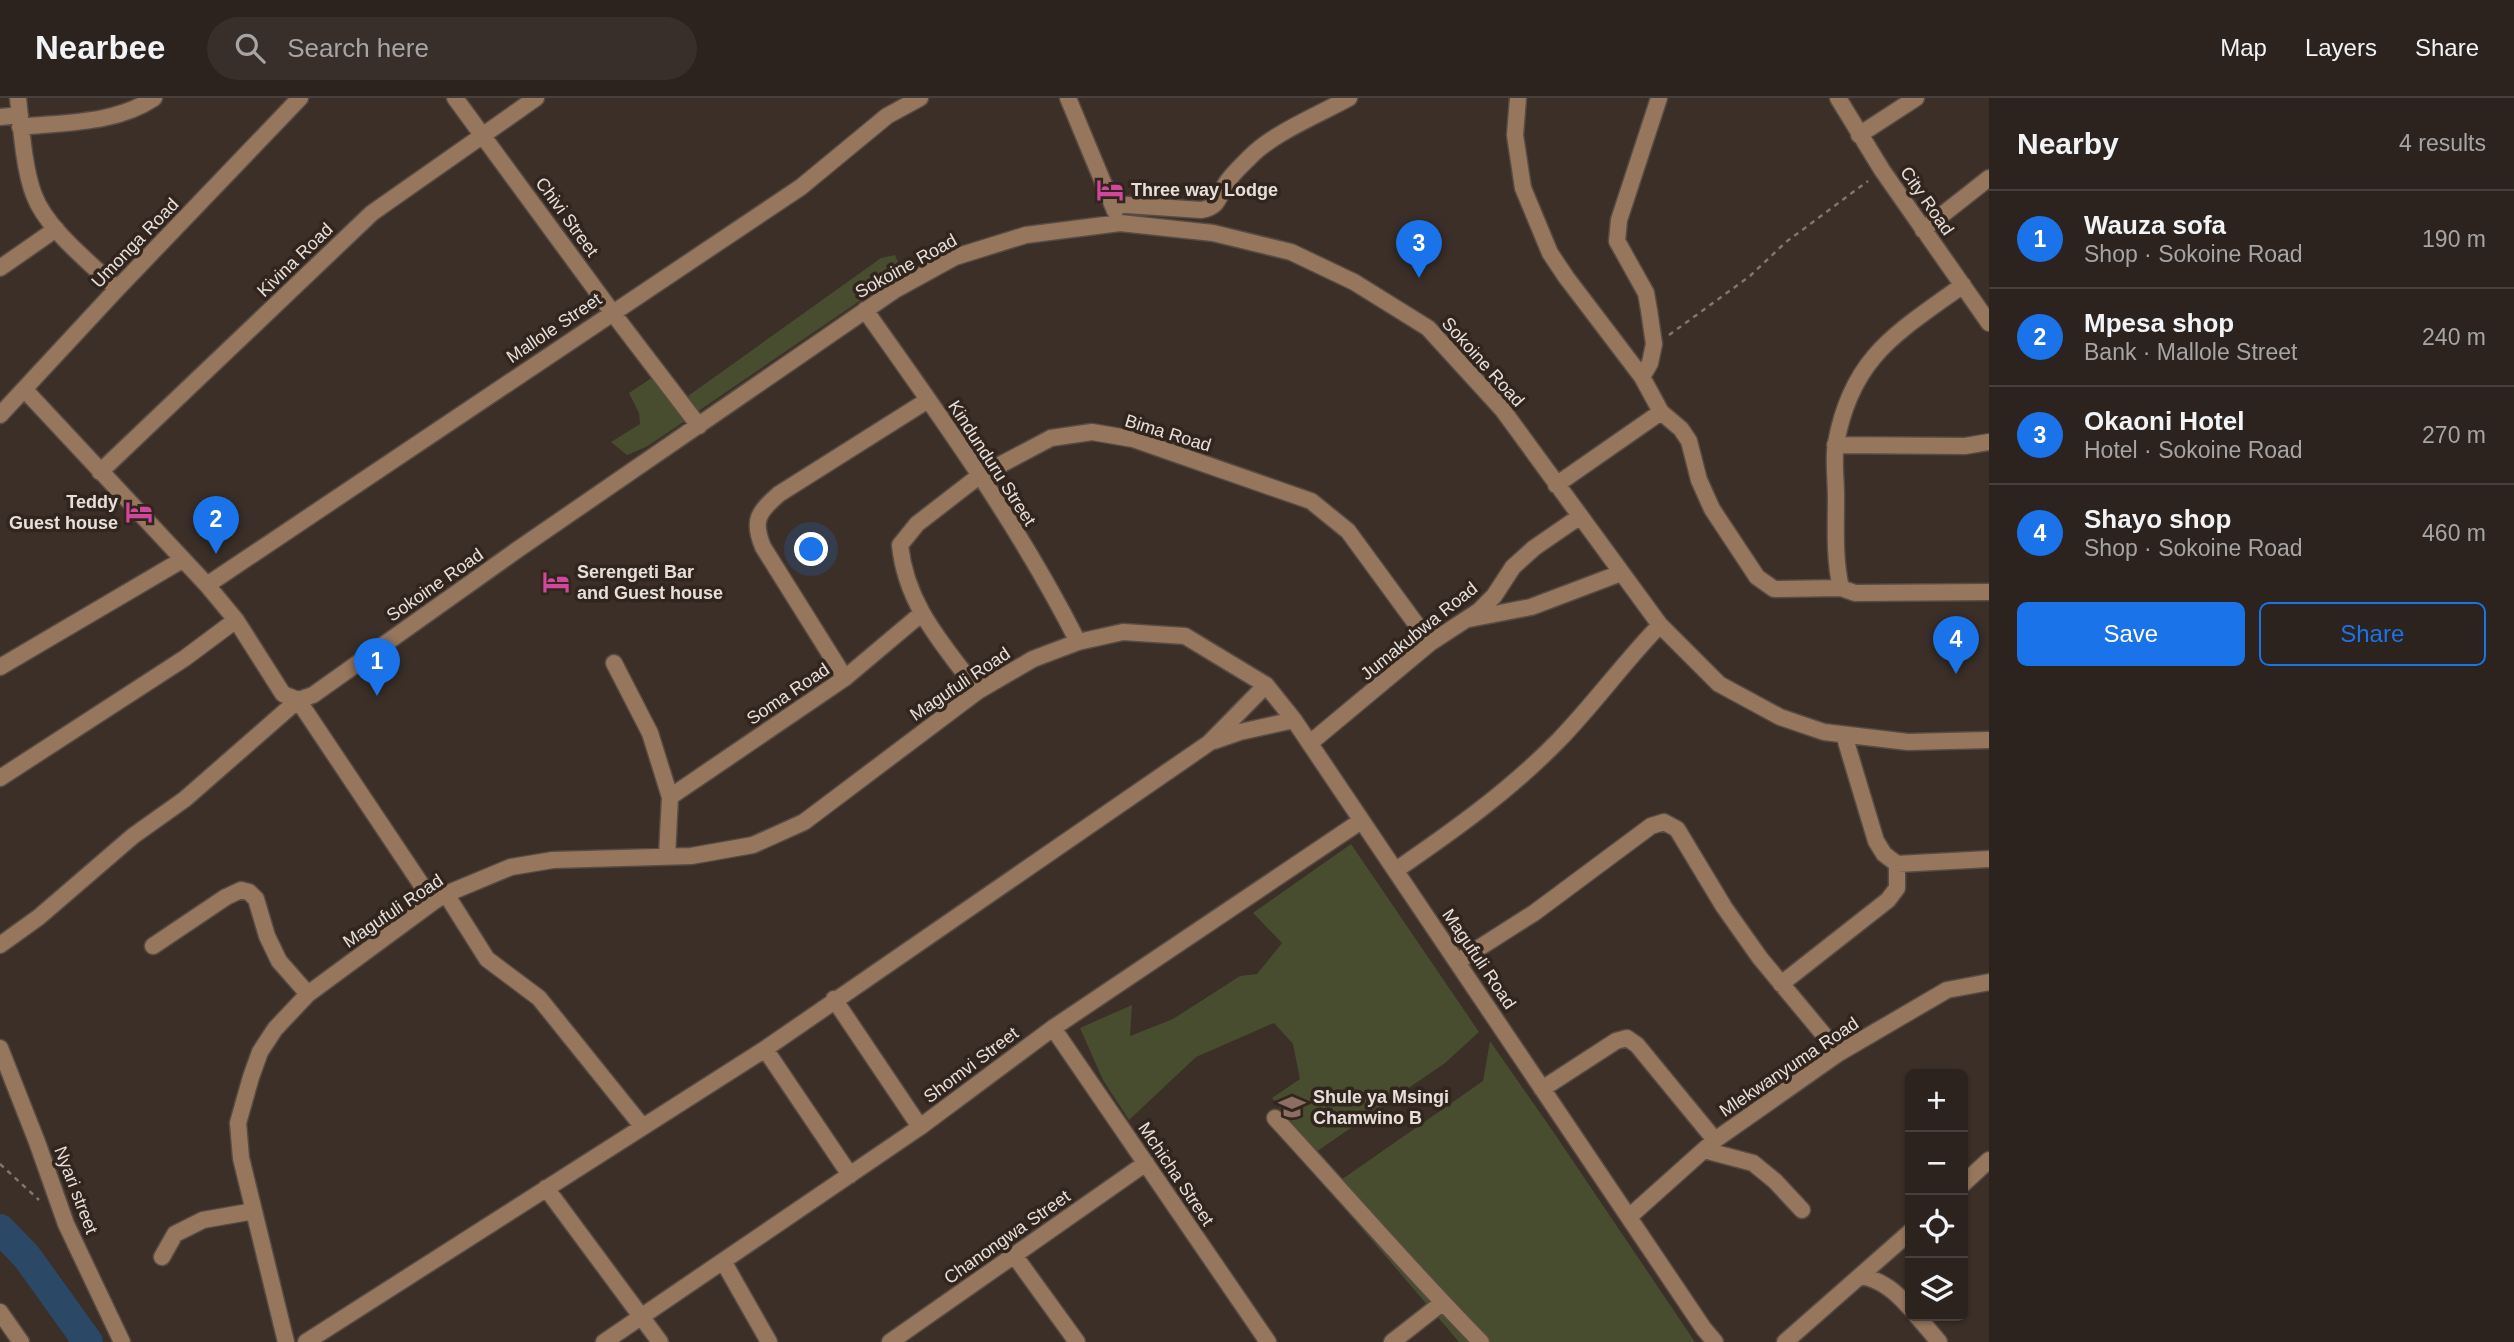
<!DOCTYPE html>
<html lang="en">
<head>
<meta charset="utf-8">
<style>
  body { margin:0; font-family:Helvetica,sans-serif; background:#382f2b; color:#f1f3f6 }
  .controls { position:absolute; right:21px; bottom:21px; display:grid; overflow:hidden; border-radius:10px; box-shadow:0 2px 5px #0004 }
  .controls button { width:63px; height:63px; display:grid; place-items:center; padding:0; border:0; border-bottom:2px solid #48403c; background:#2c231e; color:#f1f3f6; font:35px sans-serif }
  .you { position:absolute; left:812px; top:452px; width:24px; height:24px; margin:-18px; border:5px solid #fff; border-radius:50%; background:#1a73e8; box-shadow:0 0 0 10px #1a73e833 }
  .badge { display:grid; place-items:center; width:46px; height:46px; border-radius:50%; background:#1a73e8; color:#fff; font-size:23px; font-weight:700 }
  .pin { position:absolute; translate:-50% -58px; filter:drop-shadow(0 2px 4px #0008) }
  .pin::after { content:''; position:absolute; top:37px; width:24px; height:21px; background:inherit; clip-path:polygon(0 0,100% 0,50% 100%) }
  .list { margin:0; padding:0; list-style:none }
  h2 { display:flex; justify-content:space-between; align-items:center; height:91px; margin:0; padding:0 28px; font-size:30px }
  h2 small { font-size:23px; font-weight:400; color:#a6a4a4 }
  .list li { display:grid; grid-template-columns:46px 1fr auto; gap:21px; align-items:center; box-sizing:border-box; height:98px; padding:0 28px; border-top:2px solid #48403c }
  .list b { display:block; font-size:26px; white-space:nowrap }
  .list p { margin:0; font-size:23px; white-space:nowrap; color:#a6a4a4 }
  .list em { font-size:23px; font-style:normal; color:#a6a4a4 }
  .actions { display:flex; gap:14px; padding:21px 28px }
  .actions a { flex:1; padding:16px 0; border:2px solid #1a73e8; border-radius:10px; text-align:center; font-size:24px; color:#1a73e8 }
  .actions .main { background:#1a73e8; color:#fff }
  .icon { flex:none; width:38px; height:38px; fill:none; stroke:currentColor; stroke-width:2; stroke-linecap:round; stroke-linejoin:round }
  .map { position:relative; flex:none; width:1989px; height:1244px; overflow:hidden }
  header { display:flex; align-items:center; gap:42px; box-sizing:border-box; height:98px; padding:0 35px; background:#2c231e; border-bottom:2px solid #48403c }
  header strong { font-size:33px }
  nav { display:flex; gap:38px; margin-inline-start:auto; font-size:24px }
  .search { width:490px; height:63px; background:#382f2b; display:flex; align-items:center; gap:18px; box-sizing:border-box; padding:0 24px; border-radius:38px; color:#a6a4a4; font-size:26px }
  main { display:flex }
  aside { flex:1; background:#2c231e }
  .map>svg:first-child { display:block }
</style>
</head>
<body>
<header>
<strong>Nearbee</strong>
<div class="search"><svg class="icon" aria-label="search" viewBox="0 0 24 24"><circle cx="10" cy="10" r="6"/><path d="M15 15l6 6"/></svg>Search here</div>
<nav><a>Map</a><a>Layers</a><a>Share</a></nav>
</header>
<main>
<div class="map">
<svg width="1989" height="1244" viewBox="0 0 1989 1244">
  <rect width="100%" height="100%" fill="#3b2f28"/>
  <path fill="#474d2e" d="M895,157L902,174L697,314L688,298L881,160Z
    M653,279L685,323L646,349L627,357L611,344L640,326L639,315L629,295Z
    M1351,746L1479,934L1445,965L1316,1054L1272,1000L1300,981L1293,946L1274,925L1196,959L1129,1022L1103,982L1080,930L1132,907L1130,938L1173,921L1240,878L1257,876L1282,845L1253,815Z
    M1490,943L1552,1032L1695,1244H1459L1328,1091L1483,983Z"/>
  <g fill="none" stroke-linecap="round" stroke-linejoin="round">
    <path stroke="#2b4867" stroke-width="30" d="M0,1131L27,1159L88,1244"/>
    <defs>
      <path id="minor" d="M18,0C21,28 24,72 34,97C47,132 91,165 117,191
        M455,0L612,214L699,328
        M1068,0L1115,113
        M1518,0L1515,37L1523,90L1550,155L1566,179L1642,279L1661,314L1681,331L1689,343L1699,382L1712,411L1757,479L1774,491L1841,490
        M1838,0L1882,72L1989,225
        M0,19L20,17
        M20,29C66,24 115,26 154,0
        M1859,37L1916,0
        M1112,106L1201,112C1218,109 1218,101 1225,87C1231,77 1242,67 1250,59C1273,35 1320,16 1349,0
        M1923,132L1989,80
        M0,170L56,131
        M1963,187C1897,235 1852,258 1836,345C1833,362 1836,381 1836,399C1836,429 1834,460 1841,490L1855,495L1989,494
        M865,212C941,319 1019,427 1078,544
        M1642,279L1650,265L1654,246L1649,212L1646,195L1617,143L1619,122L1659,0
        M25,292L207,487L236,522L283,596L298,602L313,597L517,452L895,192L955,159L1026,137L1120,125L1213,135L1291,154L1354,184L1428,230L1502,311L1660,527L1719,586L1780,619L1824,634L1908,644L1989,642
        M0,317L117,191L300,0
        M1835,347L1965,348L1989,344
        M100,374L372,115L536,0
        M1556,387L1661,314
        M207,487L801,89L887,18L920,0
        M1469,521L1531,509L1621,475
        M614,565L650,635L670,699L667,758
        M0,569L182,462
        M845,580L763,449C752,423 758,414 779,396L928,302
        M978,593C943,546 906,507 900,447L917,426L979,378L1051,340L1092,334L1133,341L1311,403L1348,433L1430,545
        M1844,637L1876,743L1884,756L1897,766L1989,761
        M1214,643L1240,634L1294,622
        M1310,645L1430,545L1479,513L1494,498L1513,469L1534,450L1579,419
        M0,680L185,560L236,522
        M670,699L845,580L921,516
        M1396,772C1453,733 1509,693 1558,643C1594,606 1624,564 1660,527
        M446,796L487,861L539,900L642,1028
        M0,847L39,819L133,738L185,701L298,602L433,804
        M153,848L226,799L241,792L249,794L256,801L267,838L279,863L308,896
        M1457,864L1534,815L1651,728L1664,724L1677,731L1724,809L1760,860L1839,955
        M1781,886L1888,802L1897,790V766
        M834,901L920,1029
        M1053,930L1268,1244
        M0,950L37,1044L66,1126L122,1244
        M765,951L850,1077
        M1542,991L1616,943L1627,940L1637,947L1715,1042
        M1275,1020C1344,1095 1410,1172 1481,1244
        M1704,1052L1753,1065L1775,1083L1802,1112
        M1963,1086L1989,1062
        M546,1090L660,1244
        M1629,1119L1715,1042L1839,955L1947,892L1989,884
        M1014,1157L1077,1244
        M162,1159L175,1136L203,1122L254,1113
        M723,1163L769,1244
        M1862,1178C1883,1183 1896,1194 1910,1210
        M0,1214L21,1244
        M1917,1218L1939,1244
        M286,1244L241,1060L238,1025L251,979L260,954L275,931L308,896L433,804L446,796L511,769L553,762L691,758L753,747L804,724L978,593L1033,561L1078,544L1123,534L1185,538L1266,587L1294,622L1704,1231L1715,1244
        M306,1244L765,951L1209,645L1266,587
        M604,1244L920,1029L1053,930L1361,723
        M890,1244L1146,1065
        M1392,1244L1442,1205
        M1785,1244L1910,1134"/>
    </defs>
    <use href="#minor" stroke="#574b44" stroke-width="19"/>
    <path stroke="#807670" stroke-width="2.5" stroke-dasharray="5 5" stroke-linecap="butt" d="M1669,237L1750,178L1786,144L1868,83
      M0,1066L39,1102"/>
    <use href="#minor" stroke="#96765c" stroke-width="16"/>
  </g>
  <defs>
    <symbol id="hotel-bare" viewBox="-9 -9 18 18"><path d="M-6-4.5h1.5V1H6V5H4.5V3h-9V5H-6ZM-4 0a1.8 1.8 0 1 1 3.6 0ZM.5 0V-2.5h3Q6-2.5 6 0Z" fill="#d1479c" stroke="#31251e" stroke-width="2.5" paint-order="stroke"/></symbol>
    <symbol id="school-bare" viewBox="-9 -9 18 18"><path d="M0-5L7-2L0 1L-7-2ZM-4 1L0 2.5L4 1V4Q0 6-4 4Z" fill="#8d6e63" stroke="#31251e" stroke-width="2.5" paint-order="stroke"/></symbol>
  </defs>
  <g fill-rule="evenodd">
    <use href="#hotel-bare" x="1091" y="73" width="38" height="38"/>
    <use href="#hotel-bare" x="120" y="395" width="38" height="38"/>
    <use href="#hotel-bare" x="537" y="465" width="38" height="38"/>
    <use href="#school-bare" x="1273" y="990" width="38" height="38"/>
  </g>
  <g text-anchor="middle" stroke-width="7" stroke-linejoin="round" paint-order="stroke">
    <g font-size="18" font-weight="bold" fill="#e7dfda" stroke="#31251e" text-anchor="start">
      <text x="1131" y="98">Three way Lodge</text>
      <text x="118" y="410" text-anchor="end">Teddy<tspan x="118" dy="21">Guest house</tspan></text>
      <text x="577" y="480">Serengeti Bar<tspan x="577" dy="21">and Guest house</tspan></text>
      <text x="1313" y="1005">Shule ya Msingi<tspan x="1313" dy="21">Chamwino B</tspan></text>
    </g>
    <g font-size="18" fill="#e7dfda" stroke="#31251e">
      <text transform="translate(1927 103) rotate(55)" y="6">City Road</text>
      <text transform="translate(567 119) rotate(54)" y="6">Chivi Street</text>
      <text transform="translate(135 145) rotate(-46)" y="6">Umonga Road</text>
      <text transform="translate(295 162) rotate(-44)" y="6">Kivina Road</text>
      <text transform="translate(906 168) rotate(-29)" y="6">Sokoine Road</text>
      <text transform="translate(554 230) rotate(-34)" y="6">Mallole Street</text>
      <text transform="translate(1483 264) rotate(48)" y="6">Sokoine Road</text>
      <text transform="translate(1168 335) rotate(17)" y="6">Bima Road</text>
      <text transform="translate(992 365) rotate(57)" y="6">Kindunduru Street</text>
      <text transform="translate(435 487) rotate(-35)" y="6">Sokoine Road</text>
      <text transform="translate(1419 533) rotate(-39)" y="6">Jumakubwa Road</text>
      <text transform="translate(960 586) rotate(-34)" y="6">Magufuli Road</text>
      <text transform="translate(788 596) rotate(-34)" y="6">Soma Road</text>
      <text transform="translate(393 813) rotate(-34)" y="6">Magufuli Road</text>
      <text transform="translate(1479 861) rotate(56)" y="6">Magufuli Road</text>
      <text transform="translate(971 967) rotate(-37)" y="6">Shomvi Street</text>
      <text transform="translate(1789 969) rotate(-34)" y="6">Mlekwanyuma Road</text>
      <text transform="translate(1176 1076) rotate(56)" y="6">Mchicha Street</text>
      <text transform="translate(76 1092) rotate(69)" y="6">Nyari street</text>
      <text transform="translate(1007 1139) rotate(-35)" y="6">Chanongwa Street</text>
    </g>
  </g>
</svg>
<div class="controls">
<button>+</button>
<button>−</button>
<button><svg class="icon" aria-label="locate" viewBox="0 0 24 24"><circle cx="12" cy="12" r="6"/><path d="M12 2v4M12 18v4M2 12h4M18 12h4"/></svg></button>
<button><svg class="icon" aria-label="layers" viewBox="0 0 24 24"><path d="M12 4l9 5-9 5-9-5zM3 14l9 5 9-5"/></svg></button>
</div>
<div class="you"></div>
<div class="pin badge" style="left:377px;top:598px">1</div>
<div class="pin badge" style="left:216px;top:456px">2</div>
<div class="pin badge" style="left:1419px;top:180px">3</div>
<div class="pin badge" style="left:1956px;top:576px">4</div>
</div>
<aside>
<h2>Nearby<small>4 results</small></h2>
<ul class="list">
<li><span class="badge">1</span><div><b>Wauza sofa</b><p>Shop · Sokoine Road</p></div><em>190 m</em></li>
<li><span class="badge">2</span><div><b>Mpesa shop</b><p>Bank · Mallole Street</p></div><em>240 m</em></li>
<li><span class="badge">3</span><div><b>Okaoni Hotel</b><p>Hotel · Sokoine Road</p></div><em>270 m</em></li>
<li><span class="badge">4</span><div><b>Shayo shop</b><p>Shop · Sokoine Road</p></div><em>460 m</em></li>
</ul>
<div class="actions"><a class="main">Save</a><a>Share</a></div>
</aside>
</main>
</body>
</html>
